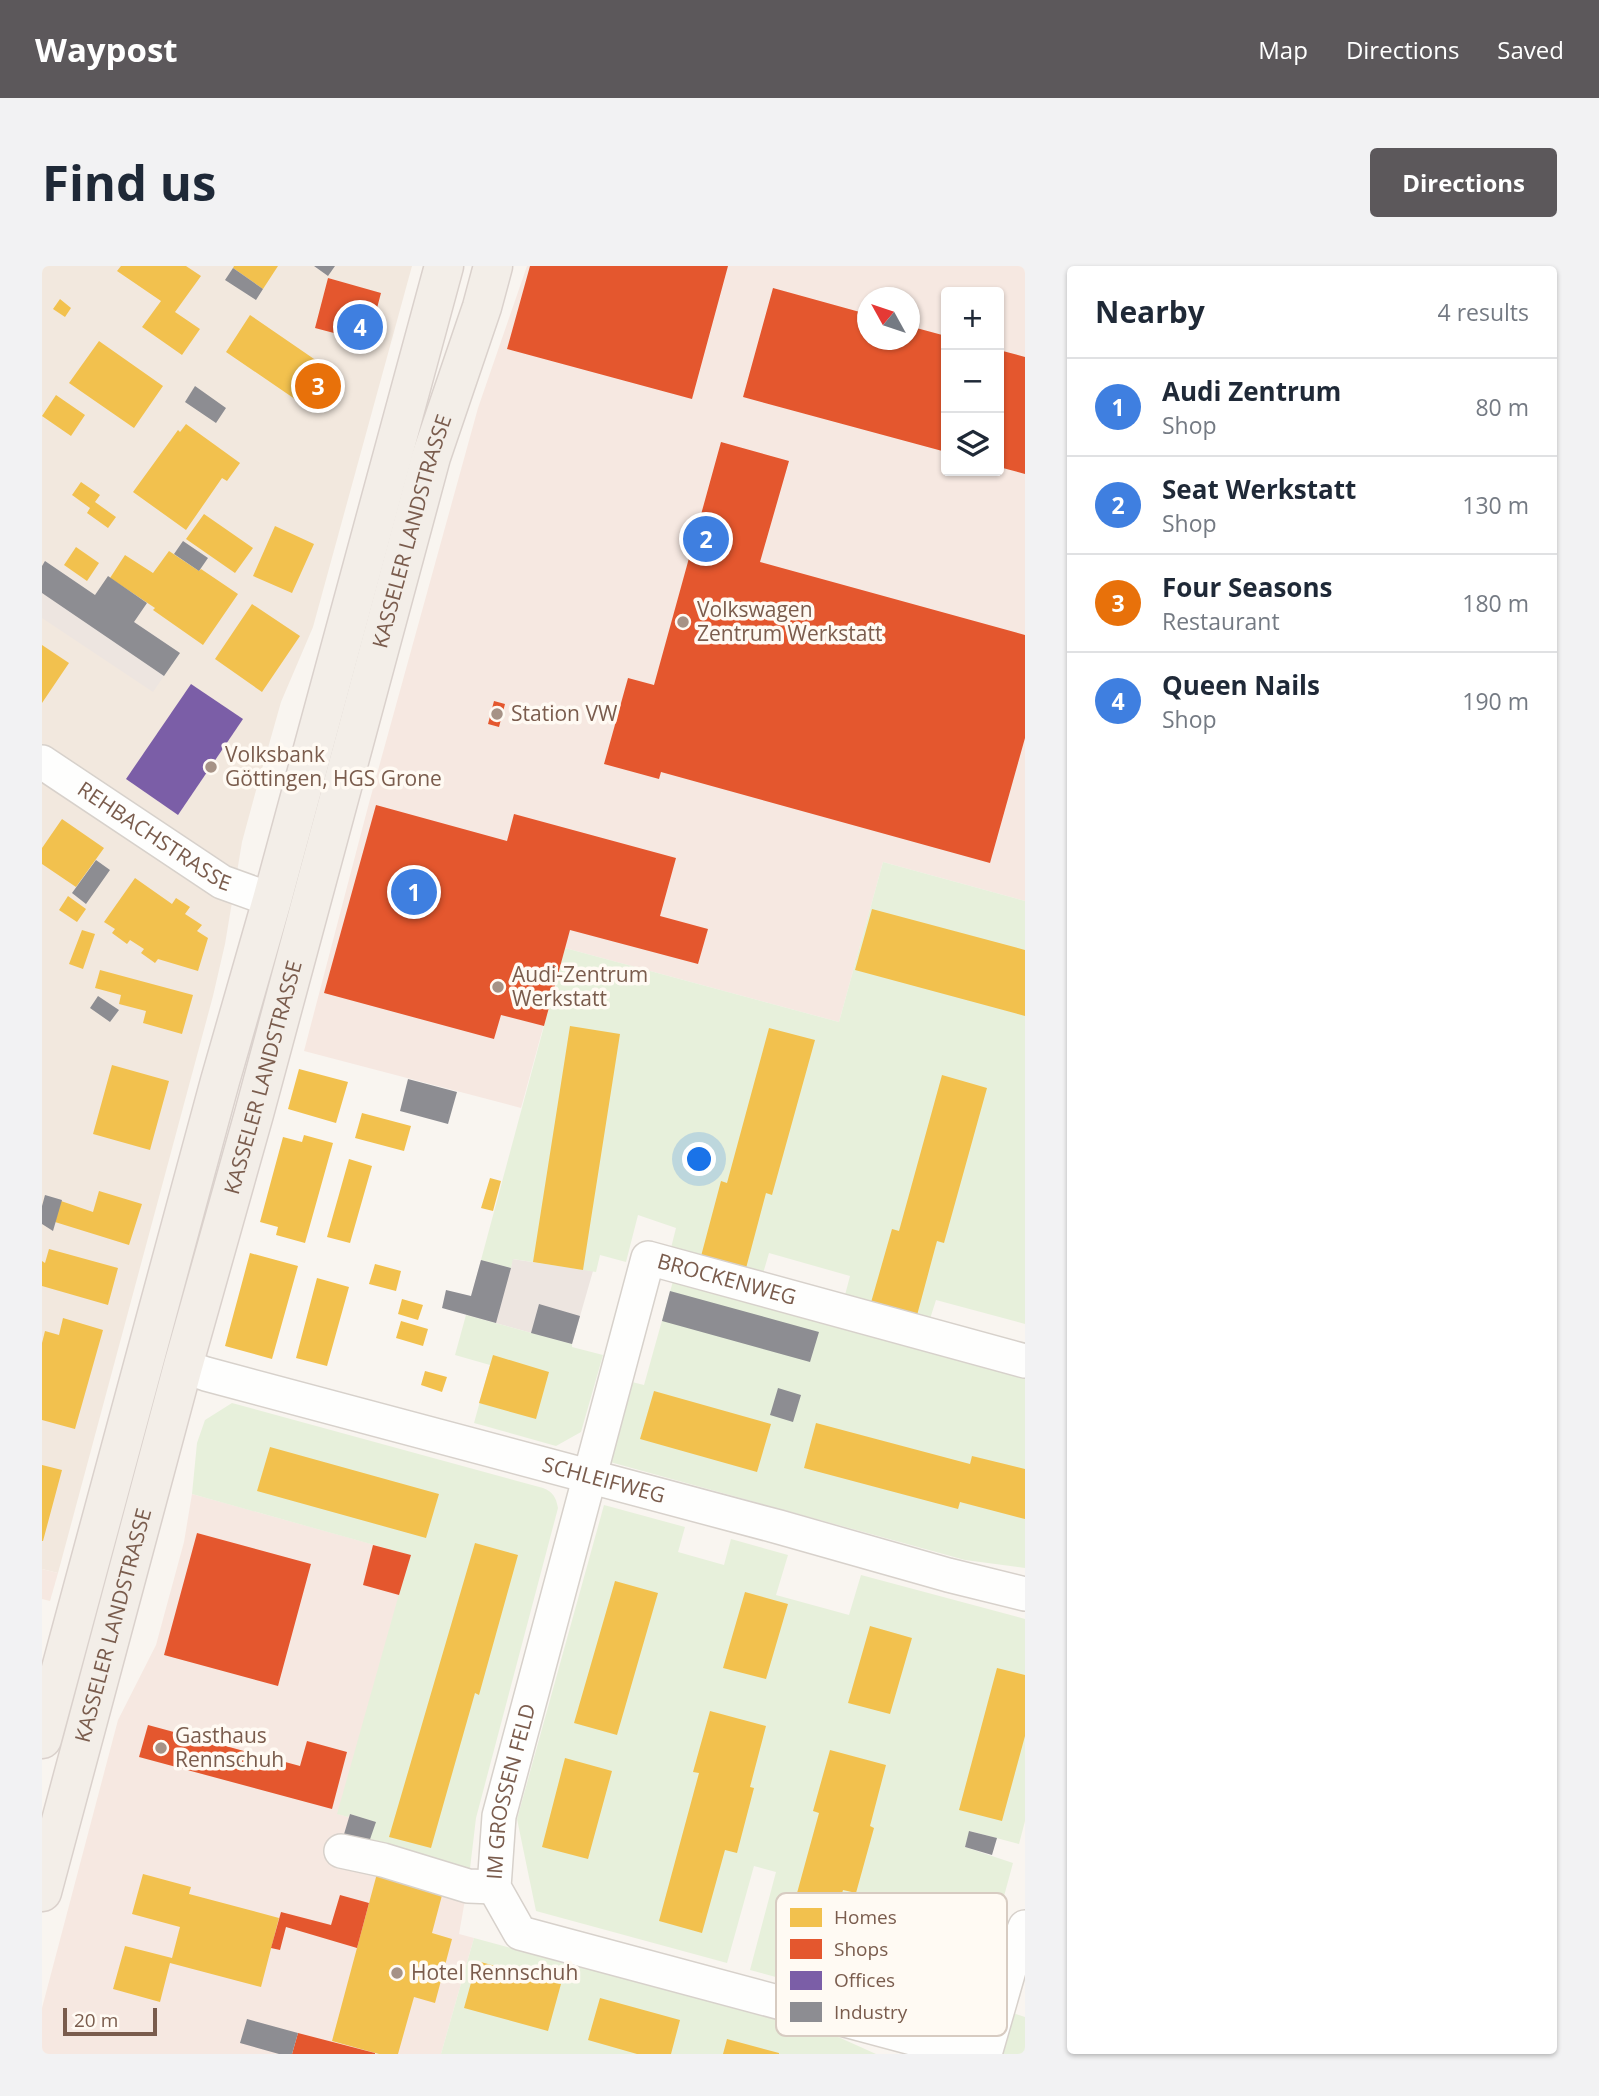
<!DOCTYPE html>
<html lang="en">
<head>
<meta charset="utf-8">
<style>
  body { margin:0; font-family:"Open Sans",sans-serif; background:#f2f2f3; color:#1f2937 }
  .controls { position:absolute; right:21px; top:21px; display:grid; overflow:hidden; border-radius:7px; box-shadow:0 2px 5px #0004 }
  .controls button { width:63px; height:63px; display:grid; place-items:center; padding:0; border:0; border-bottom:2px solid #e0e1e3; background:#fff; color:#1f2937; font:35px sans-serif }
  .compass { position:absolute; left:815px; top:21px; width:63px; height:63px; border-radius:50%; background:#fff; box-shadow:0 2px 5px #0004; rotate:310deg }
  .scale { position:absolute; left:21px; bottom:18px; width:94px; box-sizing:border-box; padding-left:7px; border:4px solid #7a5c4d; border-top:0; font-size:19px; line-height:24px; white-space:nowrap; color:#7a5c4d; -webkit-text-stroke:5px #fffaf3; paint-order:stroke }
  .you { position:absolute; left:658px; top:894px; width:24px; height:24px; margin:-18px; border:5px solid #fff; border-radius:50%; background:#1a73e8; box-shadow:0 0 0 10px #1a73e833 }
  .badge { display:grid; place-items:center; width:46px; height:46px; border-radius:50%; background:#5c585b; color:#fff; font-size:23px; font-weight:700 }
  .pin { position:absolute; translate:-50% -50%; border:4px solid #fff; box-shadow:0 2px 7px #0006 }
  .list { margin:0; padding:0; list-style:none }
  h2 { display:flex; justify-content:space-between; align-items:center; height:91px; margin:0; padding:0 28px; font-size:30px }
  h2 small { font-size:23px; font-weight:400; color:#747a83 }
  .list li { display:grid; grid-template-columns:46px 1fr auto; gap:21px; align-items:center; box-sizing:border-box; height:98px; padding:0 28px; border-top:2px solid #e0e1e3 }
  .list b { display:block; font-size:26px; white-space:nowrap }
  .list p { margin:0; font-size:23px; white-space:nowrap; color:#747a83 }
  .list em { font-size:23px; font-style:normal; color:#747a83 }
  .icon { flex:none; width:38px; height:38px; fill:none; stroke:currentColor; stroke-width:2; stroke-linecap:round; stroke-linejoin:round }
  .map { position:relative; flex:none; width:983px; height:1788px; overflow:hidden; border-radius:7px }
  header { display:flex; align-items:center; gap:42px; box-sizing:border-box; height:98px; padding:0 35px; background:#5c585b; color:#fff }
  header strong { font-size:33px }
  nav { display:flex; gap:38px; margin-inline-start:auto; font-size:24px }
  .intro { display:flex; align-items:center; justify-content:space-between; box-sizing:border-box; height:168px; padding:0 42px }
  h1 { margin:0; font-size:49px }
  .button { padding:18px 32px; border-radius:7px; background:#5c585b; color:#fff; font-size:24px; font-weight:700 }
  main { display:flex; gap:42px; padding:0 42px }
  aside { flex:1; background:#fff; border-radius:7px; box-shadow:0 2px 5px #0004 }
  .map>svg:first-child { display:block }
</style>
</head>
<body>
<header>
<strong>Waypost</strong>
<nav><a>Map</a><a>Directions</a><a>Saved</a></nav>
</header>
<div class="intro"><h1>Find us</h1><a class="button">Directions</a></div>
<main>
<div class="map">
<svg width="983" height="1788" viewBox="0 0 983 1788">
  <rect width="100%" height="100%" fill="#f9f5f0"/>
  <path fill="#f2e8de" d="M0,0H370L271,361L239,436L213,528L200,576L183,678L171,730L16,1307L0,1303Z"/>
  <path fill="#f6e8e1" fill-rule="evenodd" d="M485,0H983V635L841,596L797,756L523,682L479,842L262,785L327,537L436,142ZM904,26H957V205H904ZM825,32H867V74H825Z
    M150,1228L369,1289L296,1548L306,1551L308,1548L334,1556L326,1582L427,1611L417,1668L432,1672L399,1788H0V1742L76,1454L114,1379L142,1276Z
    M0,1303L16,1307L8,1335L0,1333Z"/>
  <path fill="#ede5e0" d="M3,295L138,387L111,426L0,352V300Z
    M470,993L551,1005L530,1078L424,1049L439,994L469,1002Z"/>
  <path fill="#e7f0db" d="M841,596L983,635V1058L894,1034L887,1056L802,1033L808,1010L727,987L720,1011L628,986L634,962L596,949L584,996L558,989L554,1006L471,993L469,1002L439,994L523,682L797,756Z
    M633,1008L983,1106V1302L923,1294L568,1196L590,1116L602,1119Z
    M424,1049L530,1078V1081L561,1089L539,1166L514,1180L432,1157L448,1099L413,1089Z
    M190,1137L501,1222C511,1226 514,1231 516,1242L434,1552L427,1611L325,1582L333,1556L308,1548L306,1551L295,1548L368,1289L150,1228L155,1177L163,1154Z
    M562,1239L643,1261L636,1286L682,1299L689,1273L746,1289L734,1329L807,1349L819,1309L983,1353V1555L977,1578L928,1565L923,1581L971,1597L930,1748L911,1759L843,1741L848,1714L829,1680L814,1733L708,1704L734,1606L712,1600L685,1697L494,1645L475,1553Z
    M432,1672L794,1770L834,1788H399Z
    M971,1747L983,1751V1788H961Z"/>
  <path fill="#f2c14e" d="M79,0H144L159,10L133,46L158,63L140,89L100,61L119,35L75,5Z
    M192,0H236L221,23L191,2Z
    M18,33L29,42L23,51L11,43Z
    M208,49L291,106L266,142L184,86Z
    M57,75L121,120L92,162L27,117Z
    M14,129L43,149L29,170L0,150Z
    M144,158L198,197L185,215L180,212L144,264L91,226L136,164L138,166Z
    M39,216L58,229L53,236L74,251L66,262L45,247L48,242L30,229Z
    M162,248L211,282L193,307L144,273Z
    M233,260L272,278L250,327L211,310Z
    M34,281L57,297L45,315L22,299Z
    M127,285L157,305L159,303L196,328L161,379L111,344L113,342L68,312L83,289L111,307Z
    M210,338L258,370L220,426L173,393Z
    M0,379L27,397L0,437Z
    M20,553L62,582L34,621L0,598V582Z
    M93,612L130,638L134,632L148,641L143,648L160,659L155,665L166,672L156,705L116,693L113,697L99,687L102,683L88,674L85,678L70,667L73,663L62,656Z
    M26,630L44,643L35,656L17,644Z
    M830,643L983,684V750L813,704Z
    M40,664L53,668L41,703L27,698Z
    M58,704L151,729L140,768L101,757L104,745L77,738L79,729L53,722Z
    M528,760L578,768L541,1004L491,996Z
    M727,762L773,774L730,929L724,927L703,1006L658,994L679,915L685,917Z
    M70,799L127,815L108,884L51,868Z
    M257,803L306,816L294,857L246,843Z
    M900,809L945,822L902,977L895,975L874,1053L828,1040L850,963L857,965Z
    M320,847L369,860L362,885L313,872Z
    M262,869L291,877L263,977L234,969L236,961L218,956L241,871L260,876Z
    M307,893L330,900L308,977L285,971Z
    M448,912L459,915L451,945L439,942Z
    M57,925L100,938L87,979L13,956L19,935L51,946Z
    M7,983L76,1002L66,1039L0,1020V995L3,997Z
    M208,987L256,1000L230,1093L183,1080Z
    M333,998L359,1005L354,1025L327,1018Z
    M275,1012L307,1021L285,1100L254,1092Z
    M360,1033L381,1039L376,1054L356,1048Z
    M21,1052L61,1064L33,1163L0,1154V1077L3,1065L17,1069Z
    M359,1055L386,1063L381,1080L354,1072Z
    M451,1089L507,1106L494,1153L437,1137Z
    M383,1105L405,1111L400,1126L379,1119Z
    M612,1125L729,1158L715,1206L598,1173Z
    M774,1157L928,1198L930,1190L983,1203V1253L918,1236L916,1243L762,1202Z
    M228,1181L397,1228L384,1272L215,1225Z
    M0,1199L20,1204L1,1275H0Z
    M433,1277L476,1289L437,1429L433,1427L389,1582L347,1571Z
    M573,1315L616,1327L575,1469L532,1457Z
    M703,1326L746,1338L724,1413L681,1402Z
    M828,1360L870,1372L848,1448L806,1437Z
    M955,1402L983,1409V1470L960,1555L917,1544Z
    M668,1445L724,1460L708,1521L712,1522L695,1587L683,1584L660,1667L617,1655L657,1507L651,1506Z
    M788,1484L844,1499L828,1560L832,1562L814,1627L801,1624L779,1701L738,1689L777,1547L771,1545Z
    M523,1492L570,1505L546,1593L500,1581Z
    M337,1600L403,1618L390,1667L410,1673L393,1737L372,1731L356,1788H337L290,1775Z
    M101,1608L149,1621L147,1628L237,1652L219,1721L128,1697L118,1736L71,1723L83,1680L130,1692L138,1661L90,1648Z
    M435,1695L519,1718L506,1765L422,1742Z
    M558,1732L638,1754L629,1788H595L546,1774Z
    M685,1773L737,1787V1788H681Z"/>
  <path fill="#e4572e" d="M488,0H686L650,133L465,83Z
    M286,12L339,27L326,76L273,62Z
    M731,22L825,48V74H867V60L904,70V186L701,131Z
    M957,84L983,91V208L957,201Z
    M679,176L747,195L718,296L983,369V472L948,597L619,506L617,513L562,498L586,412L612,419Z
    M452,435L463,438L457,461L446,458Z
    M334,539L465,575L472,548L634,592L618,650L666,663L656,698L528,664L502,760L459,749L452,773L282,727Z
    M155,1267L269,1298L236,1420L122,1389Z
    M331,1279L369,1289L357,1329L321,1319Z
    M106,1459L258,1500L265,1475L305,1486L290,1543L97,1491Z
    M298,1629L327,1637L315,1682L244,1661L238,1684L229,1682L239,1646L289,1659Z
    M256,1767L333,1787V1788H250Z"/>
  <path fill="#7b5ea7" d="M149,418L201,453L136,549L84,513Z"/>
  <path fill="#8d8d92" d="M272,0H293L286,10Z
    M191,2L221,23L214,34L183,14Z
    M153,120L184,142L174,157L143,136Z
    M141,275L166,292L157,305L132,288Z
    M3,295L53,329L66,310L105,337L92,356L138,387L122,410L0,327V300Z
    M54,594L68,604L44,638L30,627Z
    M56,730L77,744L68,756L48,742Z
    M366,813L415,826L406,858L358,845Z
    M3,929L20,934L11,965L0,958V940Z
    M439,994L469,1002L454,1057L400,1042L404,1024L429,1030Z
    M628,1025L777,1066L768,1096L620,1055Z
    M497,1038L538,1050L530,1078L489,1067Z
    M736,1122L759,1129L751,1156L728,1149Z
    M308,1548L334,1556L325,1582L300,1575Z
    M927,1565L955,1572L950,1589L923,1581Z
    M205,1753L256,1767L250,1788H237L198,1777Z"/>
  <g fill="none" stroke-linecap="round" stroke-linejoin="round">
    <defs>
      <g id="minor">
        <path id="s1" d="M0,496L180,616L230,634"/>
        <path id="s2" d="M141,1100L164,1108L737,1261L906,1309L983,1328"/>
        <path d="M299,1585L341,1594L426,1620L452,1621"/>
        <path id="s3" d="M930,1788L478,1667L452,1621L457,1550L606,992L983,1095"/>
        <path d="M943,1788L970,1694L983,1661"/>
      </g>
      <g id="major">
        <path d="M0,1473L178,815L230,634L402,0"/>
        <path id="s4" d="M0,1626L141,1100L212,848L389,191L440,41L451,0"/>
      </g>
    </defs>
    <use href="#minor" stroke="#d7d1cb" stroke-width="36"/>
    <use href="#major" stroke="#dad1cc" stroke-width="41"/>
    <use href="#minor" stroke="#fefefd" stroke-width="33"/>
    <use href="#major" stroke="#f3eee8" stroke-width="38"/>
  </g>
  <g fill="#a69286" stroke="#fffaf3" stroke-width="2.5">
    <circle cx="641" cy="356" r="7"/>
    <circle cx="455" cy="448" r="7"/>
    <circle cx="169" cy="501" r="7"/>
    <circle cx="456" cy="721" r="7"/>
    <circle cx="119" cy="1482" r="7"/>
    <circle cx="355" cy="1707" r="7"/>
  </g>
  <g text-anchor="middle" stroke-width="7" stroke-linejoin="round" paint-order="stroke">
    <g font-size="21" fill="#7a5c4d" stroke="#fffaf3">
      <text dy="7" stroke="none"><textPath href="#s4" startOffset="1410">KASSELER LANDSTRASSE</textPath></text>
      <text dy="7" stroke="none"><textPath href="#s1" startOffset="135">REHBACHSTRASSE</textPath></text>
      <text dy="7" stroke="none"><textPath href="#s4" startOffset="844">KASSELER LANDSTRASSE</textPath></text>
      <text dy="7" stroke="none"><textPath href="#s3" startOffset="1251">BROCKENWEG</textPath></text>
      <text dy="7" stroke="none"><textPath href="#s2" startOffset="436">SCHLEIFWEG</textPath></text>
      <text dy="7" stroke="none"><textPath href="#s4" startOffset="276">KASSELER LANDSTRASSE</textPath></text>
      <text dy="7" stroke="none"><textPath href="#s3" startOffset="618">IM GROSSEN FELD</textPath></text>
    </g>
    <g font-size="21" fill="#7a5c4d" stroke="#fffaf3" text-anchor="start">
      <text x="655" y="351">Volkswagen<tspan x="655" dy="24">Zentrum Werkstatt</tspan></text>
      <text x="469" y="455">Station VW</text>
      <text x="183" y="496">Volksbank<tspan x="183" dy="24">Göttingen, HGS Grone</tspan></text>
      <text x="470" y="716">Audi-Zentrum<tspan x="470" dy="24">Werkstatt</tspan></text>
      <text x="133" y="1477">Gasthaus<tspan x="133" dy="24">Rennschuh</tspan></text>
      <text x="369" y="1714">Hotel Rennschuh</text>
    </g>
  </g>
  <rect x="734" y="1627" width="231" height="143" rx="10" fill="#fffaf3" stroke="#d7cbc1" stroke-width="2"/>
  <rect x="748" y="1642" width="32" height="19" fill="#f2c14e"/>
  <rect x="748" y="1673" width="32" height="20" fill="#e4572e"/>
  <rect x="748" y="1705" width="32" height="19" fill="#7b5ea7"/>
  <rect x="748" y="1736" width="32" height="20" fill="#8d8d92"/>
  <g font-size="19" fill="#7a5c4d">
    <text x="792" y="1658">Homes</text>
    <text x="792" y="1690">Shops</text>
    <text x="792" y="1721">Offices</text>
    <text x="792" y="1753">Industry</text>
  </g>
</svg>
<div class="controls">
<button>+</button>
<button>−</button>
<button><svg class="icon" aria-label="layers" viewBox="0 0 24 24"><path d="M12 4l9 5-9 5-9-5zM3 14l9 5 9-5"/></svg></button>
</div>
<svg class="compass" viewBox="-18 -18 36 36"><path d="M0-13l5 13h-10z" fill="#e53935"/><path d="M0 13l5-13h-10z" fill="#747a83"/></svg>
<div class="scale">20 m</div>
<div class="you"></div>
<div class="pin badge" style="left:372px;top:626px;background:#3f7fe0">1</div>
<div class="pin badge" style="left:664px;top:273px;background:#3f7fe0">2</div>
<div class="pin badge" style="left:276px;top:120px;background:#e8710a">3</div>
<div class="pin badge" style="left:318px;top:61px;background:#3f7fe0">4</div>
</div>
<aside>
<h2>Nearby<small>4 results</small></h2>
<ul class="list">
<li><span class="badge" style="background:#3f7fe0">1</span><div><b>Audi Zentrum</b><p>Shop</p></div><em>80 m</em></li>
<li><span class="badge" style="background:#3f7fe0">2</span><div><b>Seat Werkstatt</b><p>Shop</p></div><em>130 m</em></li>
<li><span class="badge" style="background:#e8710a">3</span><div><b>Four Seasons</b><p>Restaurant</p></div><em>180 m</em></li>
<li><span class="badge" style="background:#3f7fe0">4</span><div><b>Queen Nails</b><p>Shop</p></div><em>190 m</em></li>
</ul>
</aside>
</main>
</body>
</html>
